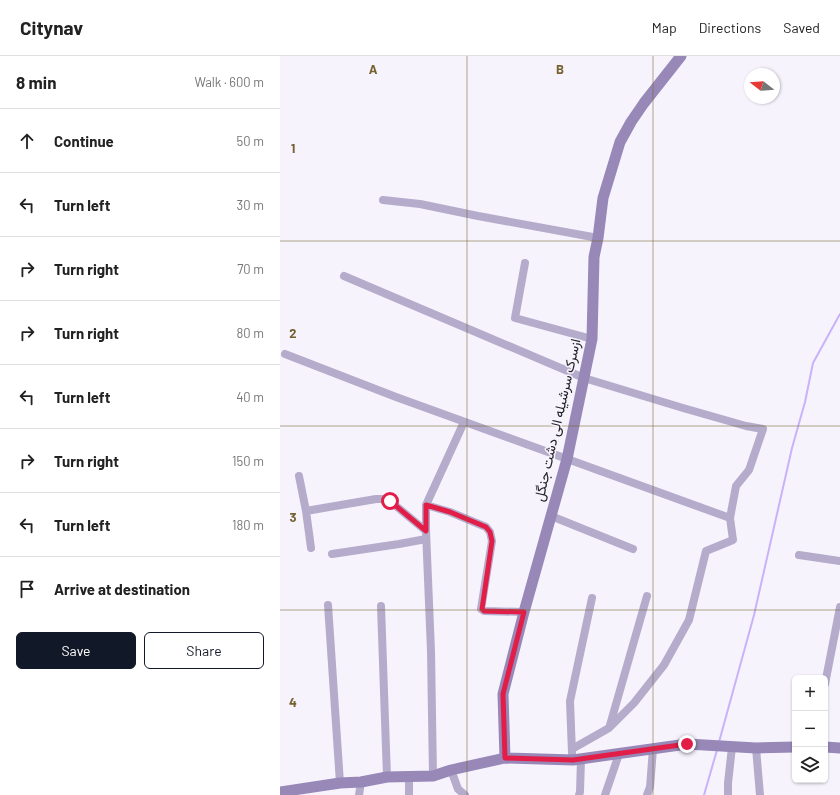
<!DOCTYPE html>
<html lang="en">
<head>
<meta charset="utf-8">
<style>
  body { margin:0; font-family:Barlow,Vazirmatn,sans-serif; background:#f2f2f2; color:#222 }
  .controls { position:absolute; right:12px; bottom:12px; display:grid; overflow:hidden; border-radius:6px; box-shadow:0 1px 3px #0004 }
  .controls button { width:36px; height:36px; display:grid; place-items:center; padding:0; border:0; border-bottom:1px solid #e0e0e0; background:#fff; color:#222; font:20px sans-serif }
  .compass { position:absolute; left:464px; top:12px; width:36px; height:36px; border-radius:50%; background:#fff; box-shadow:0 1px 3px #0004; rotate:287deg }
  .stop { position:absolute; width:12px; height:12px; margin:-9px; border:3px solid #e11d48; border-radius:50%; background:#fff }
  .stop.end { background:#e11d48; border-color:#fff; box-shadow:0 1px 4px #0008 }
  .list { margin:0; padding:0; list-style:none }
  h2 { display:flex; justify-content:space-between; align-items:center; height:52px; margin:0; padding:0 16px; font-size:17px }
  h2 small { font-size:13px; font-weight:400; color:#767676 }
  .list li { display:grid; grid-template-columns:26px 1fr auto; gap:12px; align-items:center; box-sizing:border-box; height:64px; padding:0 16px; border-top:1px solid #e0e0e0 }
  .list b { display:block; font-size:15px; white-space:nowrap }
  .list em { font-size:13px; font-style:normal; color:#767676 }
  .actions { display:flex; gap:8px; padding:12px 16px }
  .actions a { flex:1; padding:9px 0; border:1px solid #111827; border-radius:6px; text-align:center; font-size:14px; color:#111827 }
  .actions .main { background:#111827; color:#fff }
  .icon { flex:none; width:22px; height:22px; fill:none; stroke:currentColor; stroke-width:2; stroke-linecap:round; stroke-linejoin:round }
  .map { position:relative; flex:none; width:560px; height:739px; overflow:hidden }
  header { display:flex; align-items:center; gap:24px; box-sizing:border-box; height:56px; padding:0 20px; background:#fff; border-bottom:1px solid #e0e0e0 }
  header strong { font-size:19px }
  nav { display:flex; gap:22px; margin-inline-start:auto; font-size:14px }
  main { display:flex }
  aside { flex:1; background:#fff }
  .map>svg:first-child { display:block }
</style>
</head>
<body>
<header>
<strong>Citynav</strong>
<nav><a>Map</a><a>Directions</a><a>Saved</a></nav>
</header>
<main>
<aside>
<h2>8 min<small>Walk · 600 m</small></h2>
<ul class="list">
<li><svg class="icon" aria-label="ahead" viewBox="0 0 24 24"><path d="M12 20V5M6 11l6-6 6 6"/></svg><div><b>Continue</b></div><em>50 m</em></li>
<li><svg class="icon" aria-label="left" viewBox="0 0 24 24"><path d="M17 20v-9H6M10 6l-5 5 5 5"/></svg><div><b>Turn left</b></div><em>30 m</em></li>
<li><svg class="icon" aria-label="right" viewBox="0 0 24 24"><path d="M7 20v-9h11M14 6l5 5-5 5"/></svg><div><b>Turn right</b></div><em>70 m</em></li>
<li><svg class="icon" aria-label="right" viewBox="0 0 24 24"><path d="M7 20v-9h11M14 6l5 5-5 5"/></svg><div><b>Turn right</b></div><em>80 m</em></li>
<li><svg class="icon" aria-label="left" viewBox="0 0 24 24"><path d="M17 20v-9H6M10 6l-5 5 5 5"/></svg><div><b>Turn left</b></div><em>40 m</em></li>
<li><svg class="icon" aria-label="right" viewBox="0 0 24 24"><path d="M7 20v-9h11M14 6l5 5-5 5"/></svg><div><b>Turn right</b></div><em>150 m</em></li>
<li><svg class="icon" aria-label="left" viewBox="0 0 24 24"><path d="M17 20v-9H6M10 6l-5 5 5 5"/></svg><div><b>Turn left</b></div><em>180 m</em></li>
<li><svg class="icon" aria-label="arrive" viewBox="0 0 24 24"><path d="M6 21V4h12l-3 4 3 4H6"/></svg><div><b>Arrive at destination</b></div></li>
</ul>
<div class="actions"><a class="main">Save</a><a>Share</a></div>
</aside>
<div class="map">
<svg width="560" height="739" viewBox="0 0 560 739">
  <rect width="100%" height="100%" fill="#f6f3fd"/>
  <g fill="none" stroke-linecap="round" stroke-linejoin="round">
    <path stroke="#c9b2fa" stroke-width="2" d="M439,686L474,559L512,392L525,346L533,307L560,258
      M424,739L437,694"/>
    <path stroke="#b5accc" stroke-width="8" d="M103,144L140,148L198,160L318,182
      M245,207L235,262L312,283
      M64,220L304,322L403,352L466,370L483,373L469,414L456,430L450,462L453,484L426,495L409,564L384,609L354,647L329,672L292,693
      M5,298L116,341L450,462
      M19,420L26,455L31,492
      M146,449L170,456L206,471L210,476L212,485L201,553L204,555L244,556
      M26,455L96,443H104L110,445L146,475
      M271,460L353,493
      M52,498L119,488L146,483
      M519,499L560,505
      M48,549L60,727
      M101,550L107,721
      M545,628L560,551
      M330,669L367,540
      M476,692L480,739
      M292,697L290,645L312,542
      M171,714L178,733L185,739
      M129,720V739
      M153,720L151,595L146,475V449L184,366
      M79,739L81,726
      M299,739L300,736L301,703
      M325,739L339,698
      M367,739L370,731L373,693
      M448,739V727L452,691"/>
    <path stroke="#9788b7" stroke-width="11" d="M545,691L560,692
      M225,702L223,638L244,556L287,403L312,283L314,201L318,182L323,142L340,86L351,66L364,47L401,0
      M0,736L60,727L81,726L107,721L153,720L171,714L225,702L293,704L407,688L476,692L515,691"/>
  </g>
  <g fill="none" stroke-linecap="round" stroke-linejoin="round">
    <path stroke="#e11d48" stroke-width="5" d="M110,445L146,475V449L170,456L206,471L210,476L212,485L202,553L204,555L244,556L223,638L225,702L293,704L407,688"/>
  </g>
  <path fill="none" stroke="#766231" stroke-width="1" stroke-opacity="0.55" d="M187,0V739M373,0V739M0,185H560M0,370H560M0,554H560"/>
  <g text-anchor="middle" stroke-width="3" stroke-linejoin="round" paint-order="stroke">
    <g font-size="14" fill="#232226" stroke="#f6f3fd">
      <text transform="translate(277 364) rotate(-77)" y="5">ازسرک سرشیله الی دشت جنگل</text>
    </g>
  </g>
  <g font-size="13" text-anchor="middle" font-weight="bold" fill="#766231" stroke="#f6f3fd" stroke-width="3" stroke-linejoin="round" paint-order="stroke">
    <text x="93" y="18">A</text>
    <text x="280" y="18">B</text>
    <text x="13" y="97">1</text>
    <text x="13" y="282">2</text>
    <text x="13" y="466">3</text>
    <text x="13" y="651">4</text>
  </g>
</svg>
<div class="controls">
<button>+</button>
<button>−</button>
<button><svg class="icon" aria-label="layers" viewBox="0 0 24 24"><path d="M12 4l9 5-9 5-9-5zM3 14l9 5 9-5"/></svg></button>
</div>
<svg class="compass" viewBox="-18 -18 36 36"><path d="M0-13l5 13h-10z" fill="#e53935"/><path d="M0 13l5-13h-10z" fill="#767676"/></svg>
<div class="stop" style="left:110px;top:445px"></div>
<div class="stop end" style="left:407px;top:688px"></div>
</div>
</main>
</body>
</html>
